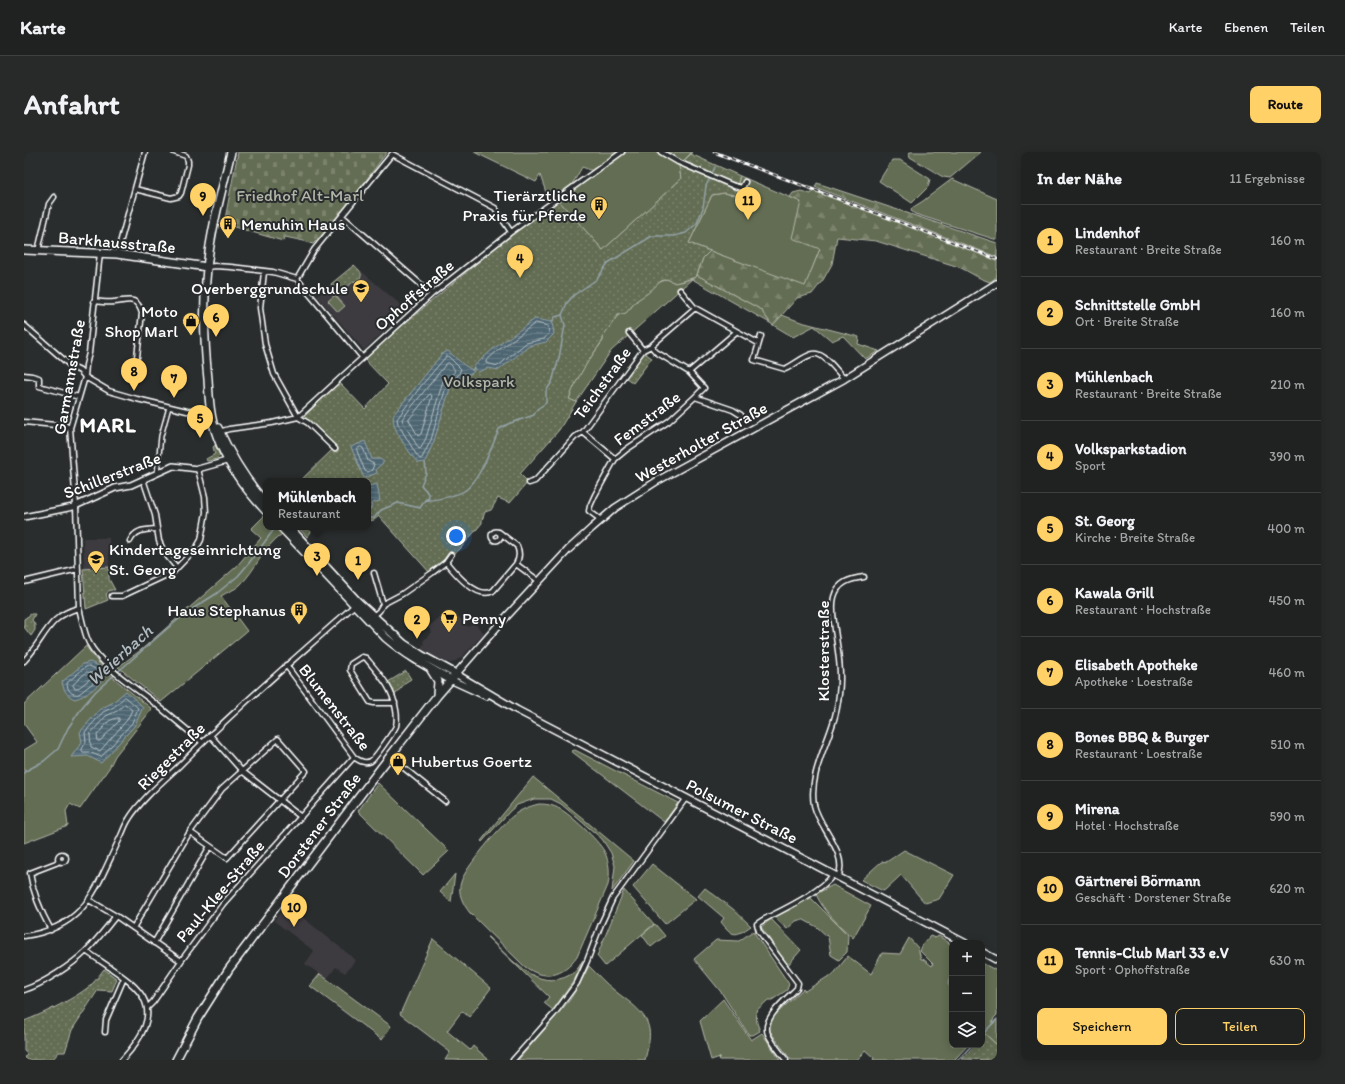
<!DOCTYPE html>
<html lang="de">
<head>
<meta charset="utf-8">
<style>
  body { margin:0; font-family:Itim,sans-serif; background:#282a2a; color:#f1f3f6 }
  .controls { position:absolute; right:12px; bottom:12px; display:grid; overflow:hidden; border-radius:8px; box-shadow:0 2px 10px #0003 }
  .controls button { width:36px; height:36px; display:grid; place-items:center; padding:0; border:0; border-bottom:1px solid #3d3f40; background:#202222; color:#f1f3f6; font:20px sans-serif }
  .you { position:absolute; left:432px; top:384px; width:14px; height:14px; margin:-10px; border:3px solid #fff; border-radius:50%; background:#1a73e8; box-shadow:0 0 0 6px #1a73e833 }
  .badge { display:grid; place-items:center; width:26px; height:26px; border-radius:50%; background:#ffd166; color:#111; font-size:13px; font-weight:700 }
  .pin { position:absolute; translate:-50% -33px; filter:drop-shadow(0 1px 2px #0008) }
  .pin::after { content:''; position:absolute; top:21px; width:14px; height:12px; background:inherit; clip-path:polygon(0 0,100% 0,50% 100%) }
  .popup { position:absolute; left:239px; top:326px; width:108px; height:52px; box-sizing:border-box; display:grid; place-content:center; border-radius:8px; background:#202222; filter:drop-shadow(0 1px 3px #0005); font-size:13px; white-space:nowrap; color:#a2a4a5 }
  .popup b { font-size:15px; color:#f1f3f6 }
  .popup::after { content:''; position:absolute; left:50%; top:100%; margin-left:-8px; border:8px solid transparent; border-top-color:#202222 }
  .list { margin:0; padding:0; list-style:none }
  h2 { display:flex; justify-content:space-between; align-items:center; height:52px; margin:0; padding:0 16px; font-size:17px }
  h2 small { font-size:13px; font-weight:400; color:#a2a4a5 }
  .list li { display:grid; grid-template-columns:26px 1fr auto; gap:12px; align-items:center; box-sizing:border-box; height:72px; padding:0 16px; border-top:1px solid #3d3f40 }
  .list b { display:block; font-size:15px; white-space:nowrap }
  .list p { margin:0; font-size:13px; white-space:nowrap; color:#a2a4a5 }
  .list em { font-size:13px; font-style:normal; color:#a2a4a5 }
  .actions { display:flex; gap:8px; padding:12px 16px }
  .actions a { flex:1; padding:9px 0; border:1px solid #ffd166; border-radius:8px; text-align:center; font-size:14px; color:#ffd166 }
  .actions .main { background:#ffd166; color:#111 }
  .icon { flex:none; width:22px; height:22px; fill:none; stroke:currentColor; stroke-width:2; stroke-linecap:round; stroke-linejoin:round }
  .map { position:relative; flex:none; width:973px; height:908px; overflow:hidden; border-radius:8px }
  header { display:flex; align-items:center; gap:24px; box-sizing:border-box; height:56px; padding:0 20px; background:#202222; border-bottom:1px solid #3d3f40 }
  header strong { font-size:19px }
  nav { display:flex; gap:22px; margin-inline-start:auto; font-size:14px }
  .intro { display:flex; align-items:center; justify-content:space-between; box-sizing:border-box; height:96px; padding:0 24px }
  h1 { margin:0; font-size:28px }
  .button { padding:10px 18px; border-radius:8px; background:#ffd166; color:#111; font-size:14px; font-weight:700 }
  main { display:flex; gap:24px; padding:0 24px }
  aside { flex:1; background:#202222; border-radius:8px; box-shadow:0 2px 10px #0003 }
  .map>svg:first-child { display:block }
</style>
</head>
<body>
<header>
<strong>Karte</strong>
<nav><a>Karte</a><a>Ebenen</a><a>Teilen</a></nav>
</header>
<div class="intro"><h1>Anfahrt</h1><a class="button">Route</a></div>
<main>
<div class="map">
<svg width="973" height="908" viewBox="0 0 973 908">
  <defs>
    <pattern id="forest-firs" width="22" height="20" patternUnits="userSpaceOnUse"><rect width="22" height="20" fill="#646d53"/><path d="M5 1l3.5 6h-7zM16 11l3.5 6h-7z" fill="#7b836d"/></pattern>
    <pattern id="cemetery-stones" width="16" height="16" patternUnits="userSpaceOnUse"><rect width="16" height="16" fill="#646d53"/><path d="M2 7V4a2 2 0 0 1 4 0v3zM10 15v-3a2 2 0 0 1 4 0v3z" fill="#7b836d"/></pattern>
    <pattern id="park-dots" width="8" height="8" patternUnits="userSpaceOnUse"><rect width="8" height="8" fill="#646d53"/><path d="M2 2h.1M6 6h.1" fill="none" stroke="#7b836d" stroke-width="1.8" stroke-linecap="round"/></pattern>
    <pattern id="water-rules" width="6" height="5" patternUnits="userSpaceOnUse"><rect width="6" height="5" fill="#4d6672"/><path d="M0 2.5h6" fill="none" stroke="#687d87"/></pattern>
  </defs>
  <rect width="100%" height="100%" fill="#2a2d2e"/>
  <filter id="ink" filterUnits="userSpaceOnUse"><feTurbulence type="fractalNoise" baseFrequency=".025" numOctaves="2"/><feDisplacementMap in="SourceGraphic" scale="8" xChannelSelector="R" yChannelSelector="G"/><feConvolveMatrix kernelMatrix="1 2 1 2 8 2 1 2 1" color-interpolation-filters="sRGB"/></filter>
  <g filter="url(#ink)">
    <path fill="#3c3b40" d="M330,113L383,158L340,198L293,144Z
      M59,386H85V427L91,438H85L83,440L82,443L84,448L62,457Z
      M420,462L426,468L432,462L444,475L450,471L460,481L438,505L428,511L422,510L397,497L400,491L399,489L408,480L404,475Z
      M262,752L332,808L321,821L312,815L303,827L281,812L290,799L250,769Z"/>
    <path fill="#646d53" stroke="#b2b6a9" d="M450,0H596L569,19L558,15C552,26 546,39 533,44C529,45 527,44 524,46L516,23L512,30Z
      M601,0H668L655,13L657,27L579,98L534,48Z
      M886,0H957L926,26L919,25L886,5L885,1Z
      M868,8H876L906,27L904,35L888,51L855,29Z
      M716,24L777,50L796,97L781,135L665,91L688,43L700,41L710,43Z
      M928,27L973,47V88L891,62L887,59L888,56L899,49Z
      M673,123L738,158C739,164 744,166 746,171L668,127L587,199L552,250L545,247C553,223 564,209 579,189V184L594,163C604,162 607,154 614,148C622,140 632,131 643,127C654,133 660,129 672,125Z
      M311,143L321,154L314,160L304,149Z
      M758,163L777,170L835,185L834,192L855,199L841,207L819,184L808,189L790,174L769,185L749,173Z
      M191,293L196,304L193,307L183,309L182,307L191,302L189,295Z
      M241,363L242,365V375H251L258,382C239,395 232,418 216,433C211,438 203,440 197,444L223,479L137,550L94,515L117,498L212,415L237,386L227,377Z
      M62,494C78,520 105,538 128,557L91,604L85,616L56,657L46,652L42,659L44,674L0,691V598L13,590L0,572V552Z
      M551,598L654,651L640,670L547,599Z
      M509,625L610,709L588,739L591,714L587,701L578,687L537,652L527,647H510L493,653L486,659L458,690L457,689Z
      M354,631L425,699L399,723L334,659Z
      M515,652C522,652 529,653 536,657C547,663 574,688 580,699C586,710 586,722 584,733L553,805C539,825 520,829 500,814L446,761C439,752 433,741 437,730C440,717 479,671 490,663C498,657 506,654 515,652Z
      M880,698L930,723L915,747L901,751L877,723L861,738L859,739L837,728L857,710L864,709Z
      M628,712L672,747L641,772L609,735Z
      M431,722L427,750L416,740Z
      M809,733L847,754L829,786C817,775 798,758 792,742Z
      M681,736L709,757L727,774C711,785 709,785 697,770L700,766L674,744Z
      M600,738L630,772L581,814L573,804Z
      M786,745L824,783L823,800L815,808L807,803L804,785L793,775L778,767L772,769L763,777L750,765Z
      M747,767L777,798L764,813L737,775Z
      M631,772L641,784L627,795L618,783Z
      M729,779L765,832L763,838L748,848H744L732,859L733,871L736,879L729,883H725L697,840L670,807L692,788L715,789Z
      M906,784L911,786L915,784L928,793V819L924,832L928,837V893H944L931,907L932,908H849L850,906L841,898L833,908H767L745,878L746,871L749,865L779,837L781,839L805,824H808L824,804L847,822L858,801L876,802L885,786L894,796L897,807H899L908,814L909,812L896,799L899,792Z
      M463,785H464C484,803 508,836 539,826C544,824 551,821 554,816C556,814 557,810 559,808L551,827L529,858L520,851L525,845Z
      M409,787L467,836L445,865L438,859L423,879L446,898L449,894L465,908H421L426,900L376,862Z
      M958,811L973,819V863L970,866L967,874L973,868V893L958,879Z
      M565,814C573,822 581,831 590,838C603,849 622,859 625,877C627,887 623,898 621,908H494L545,849L555,833Z
      M296,822L367,874L358,888L286,834Z
      M699,847L727,888L738,881L756,908H695L694,907L696,905L687,908L676,869Z"/>
    <path fill="url(#forest-firs)" stroke="#b2b6a9" d="M793,31L973,91V105L791,35Z
      M777,39L787,42L789,39L896,78L973,109V125L966,130C955,127 946,120 935,115L852,89L813,85L808,112L799,128L788,142L773,146L749,173L746,171C744,165 739,164 738,158L673,123L679,106L686,99L781,134L796,97L768,86L777,50L766,45L769,41Z"/>
    <path fill="url(#cemetery-stones)" stroke="#b2b6a9" d="M214,0H363L312,69L289,92L280,89L261,85L259,89L200,72Z"/>
    <path fill="url(#park-dots)" stroke="#b2b6a9" d="M667,2L716,24L710,43L700,41L688,43L665,91L686,99L679,106L672,125L651,131L643,127L637,129L624,141L612,149L602,161L594,163L579,184V188C564,209 554,223 545,247L552,250L535,278L496,322L504,330L486,351L474,346L467,358L461,360L458,368V371L436,397L428,404L426,402L406,421L355,364L350,368L344,369V329H276L309,297L280,265L315,230L341,257L364,232L339,206L488,82L534,48L579,98L657,27L655,13Z
      M330,113C337,119 341,124 332,130L330,129L320,138L313,141L307,132Z
      M619,200L628,206L609,231L601,225Z
      M274,375H291L283,385Z
      M85,415V427L91,438C84,437 80,442 84,448L62,457L59,417Z
      M7,462H11L8,468L11,473V478L7,484L0,475V467Z
      M382,519L387,527L382,530L372,542H370L364,530Z
      M80,817L93,827L88,839L74,838L48,878L41,900H35L28,908H0L3,902L0,899V869C19,862 54,845 68,832C73,827 76,822 80,817Z
      M961,882L973,893V908L938,907L951,893H958V885Z"/>
    <path fill="url(#water-rules)" stroke="#94a3aa" d="M511,167L528,170L530,182L522,190L505,194L475,218L464,216L454,220L449,215L469,197Z
      M424,199L440,213L450,219L447,222L439,221L436,228L427,233L410,289L401,310L394,311C387,303 372,282 370,272C369,268 369,266 370,262L418,202Z
      M341,289L348,307H356L360,310L352,317L353,321L340,326L327,295Z
      M353,332L356,349L348,351L347,357H344V334Z
      M66,510L75,514L81,523C77,533 62,544 51,547C43,544 40,539 38,530L59,512Z
      M102,539L119,555L111,573L77,611L64,604L47,605L58,590L56,580L76,557L88,551Z"/>
    <g fill="none" stroke-linecap="round" stroke-linejoin="round">
      <path stroke="#b8c2c7" stroke-width="1" d="M512,171L524,174L525,181L520,187L502,191L474,214L462,211V209L472,200Z
        M423,204L425,205L437,217L433,225L423,231L407,288L398,306L396,307L392,302L374,272L373,267L397,234Z
        M425,211C438,223 425,221 419,229L402,286L397,296L395,297L379,270L378,267L422,212Z
        M406,242L408,244L397,282L394,284L385,268Z
        M337,295L339,296L344,309L350,312L348,318L344,320L341,319L333,299V297Z
        M65,514L72,517L76,523L75,526L55,542C48,544 43,538 43,531L60,516Z
        M63,520L68,521L70,524L53,537H51L49,533Z
        M101,545L103,546L114,556L108,571L77,605L65,600H58V597L62,590L61,580L79,560L90,555Z
        M101,552L108,558L103,568L76,599L67,595L66,582L82,564L93,559Z
        M93,566H95V569L76,589H74L73,583L85,569Z"/>
      <path stroke="#94a3aa" stroke-width="1.5" d="M528,170L531,165L538,163
        M448,218L450,216
        M401,310L402,321L397,333C400,337 405,340 405,346L401,348
        M344,366H350L357,358L374,351L396,356L401,348C410,349 436,343 443,337C456,326 469,293 475,277L484,272L510,263L513,257L522,251V239L528,230L535,206L541,173L538,163L543,151L550,143L573,127L584,111L628,84H650L662,81L673,71L679,56L682,34L691,15
        M0,620L20,609L34,597L44,576L59,554L72,539L145,475L165,459L192,442L214,424L225,411L251,376
        M958,883L973,867
        M934,908L948,893"/>
      <defs>
        <path id="pedestrian" d="M133,322L137,284L145,255"/>
        <path id="minor" d="M637,0L654,10L710,34L718,36L721,30
          M111,37L147,46L155,44L157,41L164,13V9L162,4L150,0
          M318,64L408,142
          M14,99L25,52L30,45
          M76,101L65,201L62,213L61,225L46,276L52,353L55,456C58,467 60,481 65,491C78,515 112,536 133,553C148,565 163,578 178,590
          M93,102L121,0
          M183,115L191,114L207,115L249,120L273,127L338,205
          M240,120L236,156L241,192L250,222L274,265L284,271L311,297
          M273,127L290,98L368,2L471,56L487,80
          M656,138L671,156
          M70,149C77,150 84,151 90,150C104,149 112,143 118,161L113,205
          M0,173L48,215L56,219L61,225L85,239L113,247L163,259L187,261
          M605,181L619,198
          M737,184L730,208L761,217C770,213 780,204 789,202C799,199 814,220 820,227
          M627,194L632,200L665,220L712,180
          M0,223L8,224L15,226V234L55,245
          M671,245L709,258L717,263
          M0,270L42,274L46,276
          M195,280L205,277L248,271L274,265L408,142L487,80L598,0
          M559,280L619,198L627,194L671,156L734,191
          M119,327L131,363L135,389L140,400L153,416
          M505,331L511,329L551,285L559,280L591,307
          M577,368L565,359L566,354L571,343L591,307L603,297L645,269L671,245L680,236L665,220
          M467.5 384a4.5 4.5 0 1 1 9 0a4.5 4.5 0 1 1-9 0Z
          M475,380L493,394C496,401 496,406 492,412
          M106,389C112,377 121,378 133,377
          M422,410C431,421 453,448 469,439L492,412L515,429
          M350,421L359,452
          M0,430L54,417
          M88,444H98L149,420L173,395L177,388L182,360L181,345L174,317
          M348,465L355,459L359,452L378,442L408,421L422,410L427,403
          M0,509C21,487 23,464 55,456
          M262,513L330,605C335,609 341,612 347,609C351,606 370,579 372,574C373,569 373,563 372,558C369,536 356,523 342,506L338,505L327,512L326,518L346,550L350,551H371
          M186,583L218,619L277,665
          M365,604L421,649
          M34 706a4 4 0 1 1 8 0a4 4 0 1 1-8 0Z
          M814,725C825,702 795,676 790,653C785,625 801,597 809,571C812,562 814,552 815,542C818,521 814,499 811,478C810,468 807,456 810,445C814,430 826,427 840,425
          M65,748L92,764L157,809L199,752L330,605
          M109,776L164,683L166,680L198,637L254,587L282,619L203,706L166,680
          M27,778C17,760 9,741 6,721L32,711L35,709
          M0,784C63,775 71,737 96,686C99,680 101,673 105,667C116,649 139,629 155,614C211,557 272,506 332,452
          M130,791L186,694
          M62,799C110,833 152,849 98,908
          M0,838C19,832 48,813 62,799C73,788 82,776 92,764
          M123,856L129,850L157,809
          M81,880L82,868L100,826
          M489,908L530,862L553,831L563,809L577,772L589,746L662,646
          M762,908C756,900 748,891 744,882C737,866 764,846 773,836L774,831L735,779L733,772L739,768C758,758 797,740 809,723"/>
        <path id="tertiary" d="M0,365L49,355L91,336L107,333L149,314L174,317L206,308"/>
        <path id="secondary" d="M427,528L462,544
          M941,791L493,558L432,522L472,476L545,397L568,376L591,356L633,329L820,227L973,131
          M958,800L973,808"/>
        <path id="primary" d="M207,0C198,38 187,77 183,116C179,153 180,190 184,227C185,246 186,266 193,284C203,312 222,338 242,359
          M0,98L93,102L183,115
          M194,276C207,304 221,328 242,351
          M257,375L362,486C382,503 404,515 427,528
          M407,518L414,529L413,543
          M152,908L174,866L205,817L356,617L413,544L432,522L397,503L380,492L334,450L265,375"/>
      </defs>
      <use href="#pedestrian" stroke="#fff" stroke-width="6"/>
      <use href="#minor" stroke="#fff" stroke-width="7"/>
      <use href="#tertiary" stroke="#fff" stroke-width="8"/>
      <use href="#secondary" stroke="#fff" stroke-width="9"/>
      <use href="#primary" stroke="#fff" stroke-width="10"/>
      <use href="#pedestrian" stroke="#2a2d2e" stroke-width="3"/>
      <use href="#minor" stroke="#2a2d2e" stroke-width="4"/>
      <use href="#tertiary" stroke="#2a2d2e" stroke-width="5"/>
      <use href="#secondary" stroke="#2a2d2e" stroke-width="6"/>
      <use href="#primary" stroke="#2a2d2e" stroke-width="7"/>
      <defs>
        <path id="rail" d="M690,0L973,107"/>
      </defs>
      <use href="#rail" stroke="#fff" stroke-width="3"/>
      <use href="#rail" stroke="#2a2d2e" stroke-width="1.5" stroke-dasharray="4.5" stroke-linecap="butt"/>
    </g>
  </g>
  <defs>
    <symbol id="building-pin" viewBox="-11 -11 22 30"><path d="M0 17L-7.5 6A9.5 9.5 0 1 1 7.5 6Z" fill="#ffd166" stroke="#2a2d2e"/><path d="M-4-6H4V6H1V3H-1V6H-4ZM-2.5-4.3h1.7v1.8h-1.7ZM.8-4.3h1.7v1.8H.8ZM-2.5-1h1.7V.8h-1.7ZM.8-1h1.7V.8H.8Z" fill="#111"/></symbol>
    <symbol id="school-pin" viewBox="-11 -11 22 30"><path d="M0 17L-7.5 6A9.5 9.5 0 1 1 7.5 6Z" fill="#ffd166" stroke="#2a2d2e"/><path d="M0-5L7-2L0 1L-7-2ZM-4 1L0 2.5L4 1V4Q0 6-4 4Z" fill="#111"/></symbol>
    <symbol id="shop-pin" viewBox="-11 -11 22 30"><path d="M0 17L-7.5 6A9.5 9.5 0 1 1 7.5 6Z" fill="#ffd166" stroke="#2a2d2e"/><path d="M-5-2.5h2.3a2.7 3.5 0 0 1 5.4 0H5L5.5 6h-11ZM-1.5-2.5h3a1.5 2.3 0 0 0-3 0Z" fill="#111"/></symbol>
    <symbol id="supermarket-pin" viewBox="-11 -11 22 30"><path d="M0 17L-7.5 6A9.5 9.5 0 1 1 7.5 6Z" fill="#ffd166" stroke="#2a2d2e"/><path d="M-6-5.5h2.5l.6 2H6L4.5 2H-2.5L-4.4-4H-6ZM-1.5 3.2a1.3 1.3 0 1 0 .1 0ZM3 3.2a1.3 1.3 0 1 0 .1 0Z" fill="#111"/></symbol>
  </defs>
  <g fill-rule="evenodd">
    <use href="#building-pin" x="565" y="43" width="20" height="27"/>
    <use href="#building-pin" x="194" y="62" width="20" height="27"/>
    <use href="#school-pin" x="327" y="126" width="20" height="27"/>
    <use href="#shop-pin" x="157" y="159" width="20" height="27"/>
    <use href="#school-pin" x="62" y="397" width="20" height="27"/>
    <use href="#building-pin" x="265" y="448" width="20" height="27"/>
    <use href="#supermarket-pin" x="415" y="456" width="20" height="27"/>
    <use href="#shop-pin" x="364" y="599" width="20" height="27"/>
  </g>
  <g text-anchor="middle" stroke-width="4" stroke-linejoin="round" paint-order="stroke">
    <g font-size="17" fill="#b2b6a9" stroke="#2a2d2e">
      <text x="276" y="49">Friedhof Alt-Marl</text>
      <text x="455" y="235">Volkspark</text>
    </g>
    <g font-size="17" fill="#fff" stroke="#2a2d2e" text-anchor="end">
      <text x="562" y="49">Tierärztliche<tspan x="562" dy="20">Praxis für Pferde</tspan></text>
      <text x="217" y="78" text-anchor="start">Menuhin Haus</text>
      <text x="324" y="142">Overberggrundschule</text>
      <text x="154" y="165">Moto<tspan x="154" dy="20">Shop Marl</tspan></text>
      <text x="85" y="403" text-anchor="start">Kindertageseinrichtung<tspan x="85" dy="20">St. Georg</tspan></text>
      <text x="262" y="464">Haus Stephanus</text>
      <text x="438" y="472" text-anchor="start">Penny</text>
      <text x="387" y="615" text-anchor="start">Hubertus Goertz</text>
    </g>
    <g font-size="17" fill="#fff" stroke="#2a2d2e">
      <text transform="translate(93 90) rotate(5)" y="6">Barkhausstraße</text>
      <text transform="translate(390 143) rotate(-41)" y="6">Ophoffstraße</text>
      <text transform="translate(45 225) rotate(-80)" y="6">Garmannstraße</text>
      <text transform="translate(578 231) rotate(-54)" y="6">Teichstraße</text>
      <text transform="translate(623 266) rotate(-37)" y="6">Femstraße</text>
      <text transform="translate(677 290) rotate(-29)" y="6">Westerholter Straße</text>
      <text transform="translate(88 323) rotate(-21)" y="6">Schillerstraße</text>
      <text transform="translate(799 499) rotate(-90)" y="6">Klosterstraße</text>
      <text transform="translate(311 555) rotate(52)" y="6">Blumenstraße</text>
      <text transform="translate(147 604) rotate(-45)" y="6">Riegestraße</text>
      <text transform="translate(718 659) rotate(27)" y="6">Polsumer Straße</text>
      <text transform="translate(295 673) rotate(-53)" y="6">Dorstener Straße</text>
      <text transform="translate(196 739) rotate(-50)" y="6">Paul-Klee-Straße</text>
    </g>
    <g font-size="18" font-style="italic" fill="#afbac0" stroke="#2a2d2e">
      <text transform="translate(96 503) rotate(-42)" y="6">Weierbach</text>
    </g>
    <g font-size="21" font-weight="bold" letter-spacing="1" fill="#fff" stroke="#2a2d2e">
      <text x="84" y="280">MARL</text>
    </g>
  </g>
</svg>
<div class="controls">
<button>+</button>
<button>−</button>
<button><svg class="icon" aria-label="layers" viewBox="0 0 24 24"><path d="M12 4l9 5-9 5-9-5zM3 14l9 5 9-5"/></svg></button>
</div>
<div class="you"></div>
<div class="pin badge" style="left:334px;top:428px">1</div>
<div class="pin badge" style="left:393px;top:487px">2</div>
<div class="pin badge" style="left:293px;top:424px">3</div>
<div class="popup"><b>Mühlenbach</b>Restaurant</div>
<div class="pin badge" style="left:496px;top:126px">4</div>
<div class="pin badge" style="left:176px;top:286px">5</div>
<div class="pin badge" style="left:192px;top:185px">6</div>
<div class="pin badge" style="left:150px;top:246px">7</div>
<div class="pin badge" style="left:110px;top:239px">8</div>
<div class="pin badge" style="left:179px;top:64px">9</div>
<div class="pin badge" style="left:270px;top:775px">10</div>
<div class="pin badge" style="left:724px;top:68px">11</div>
</div>
<aside>
<h2>In der Nähe<small>11 Ergebnisse</small></h2>
<ul class="list">
<li><span class="badge">1</span><div><b>Lindenhof</b><p>Restaurant · Breite Straße</p></div><em>160 m</em></li>
<li><span class="badge">2</span><div><b>Schnittstelle GmbH</b><p>Ort · Breite Straße</p></div><em>160 m</em></li>
<li><span class="badge">3</span><div><b>Mühlenbach</b><p>Restaurant · Breite Straße</p></div><em>210 m</em></li>
<li><span class="badge">4</span><div><b>Volksparkstadion</b><p>Sport</p></div><em>390 m</em></li>
<li><span class="badge">5</span><div><b>St. Georg</b><p>Kirche · Breite Straße</p></div><em>400 m</em></li>
<li><span class="badge">6</span><div><b>Kawala Grill</b><p>Restaurant · Hochstraße</p></div><em>450 m</em></li>
<li><span class="badge">7</span><div><b>Elisabeth Apotheke</b><p>Apotheke · Loestraße</p></div><em>460 m</em></li>
<li><span class="badge">8</span><div><b>Bones BBQ &amp; Burger</b><p>Restaurant · Loestraße</p></div><em>510 m</em></li>
<li><span class="badge">9</span><div><b>Mirena</b><p>Hotel · Hochstraße</p></div><em>590 m</em></li>
<li><span class="badge">10</span><div><b>Gärtnerei Börmann</b><p>Geschäft · Dorstener Straße</p></div><em>620 m</em></li>
<li><span class="badge">11</span><div><b>Tennis-Club Marl 33 e.V</b><p>Sport · Ophoffstraße</p></div><em>630 m</em></li>
</ul>
<div class="actions"><a class="main">Speichern</a><a>Teilen</a></div>
</aside>
</main>
</body>
</html>
